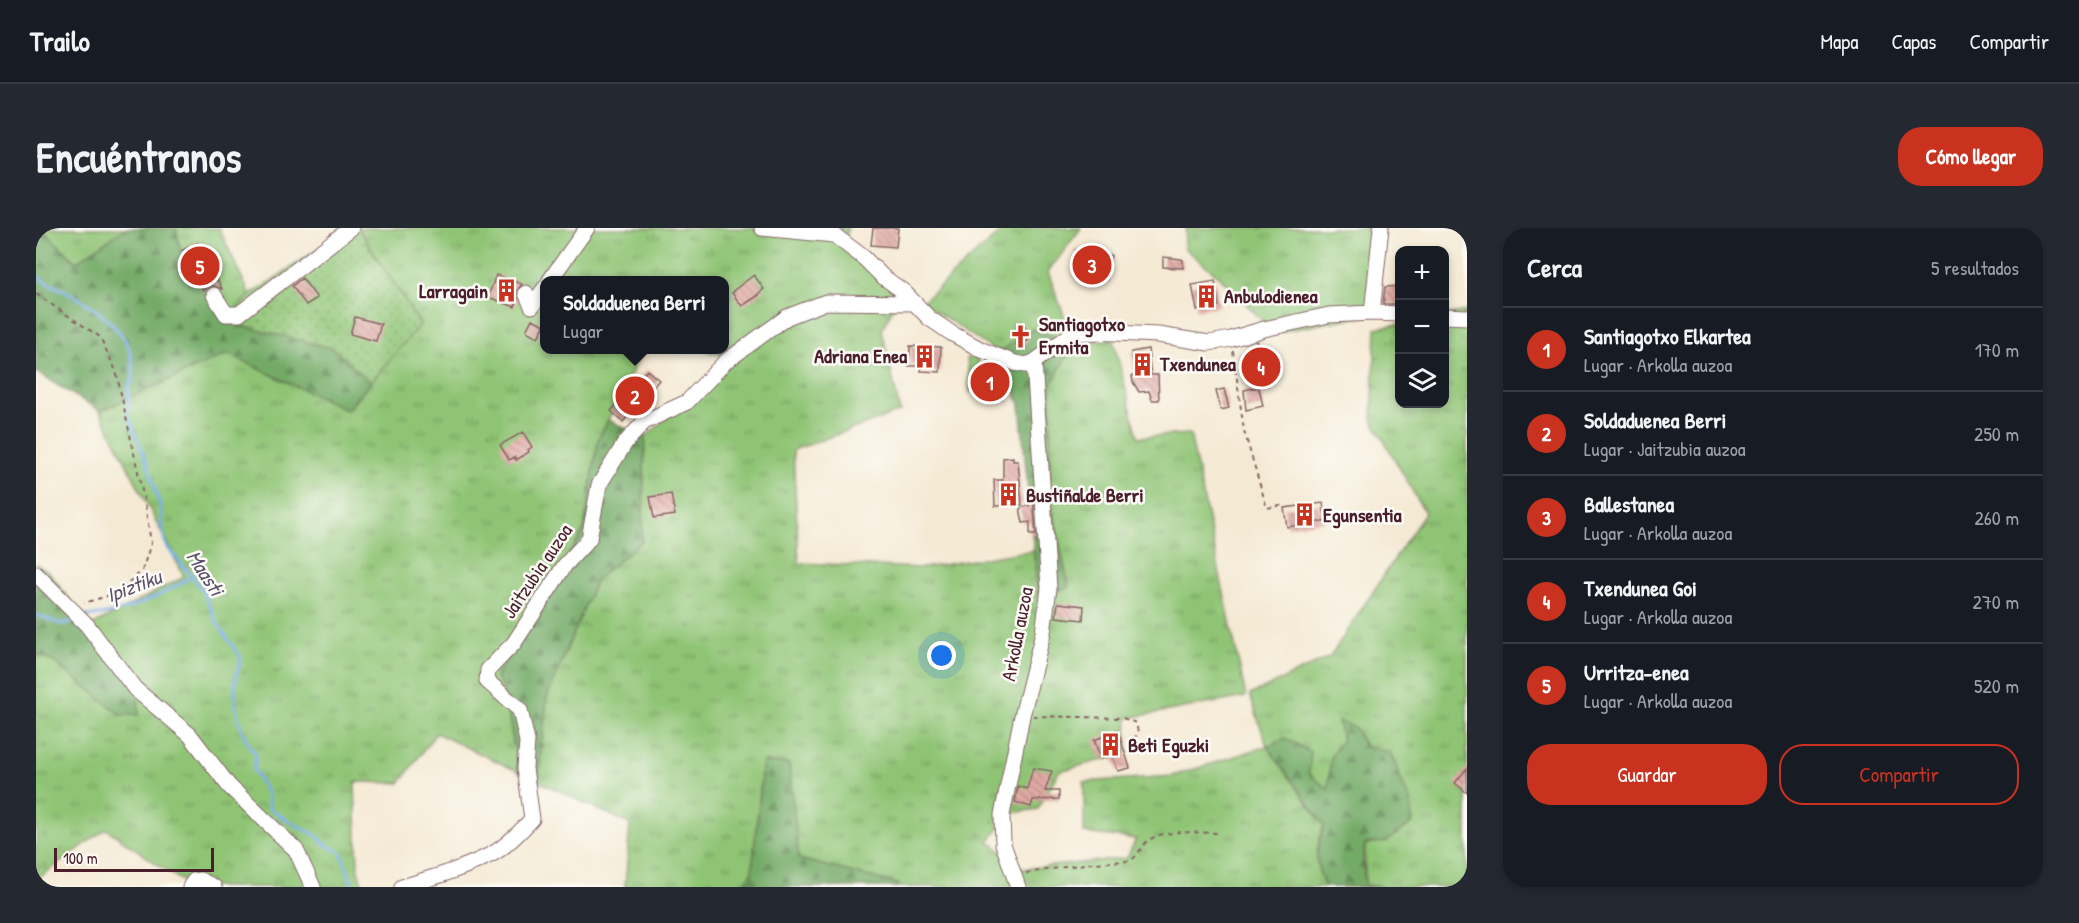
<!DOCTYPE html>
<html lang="es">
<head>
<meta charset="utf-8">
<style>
  body { margin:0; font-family:"Patrick Hand",sans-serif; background:#242831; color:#f1f3f6 }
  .controls { position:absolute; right:18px; top:18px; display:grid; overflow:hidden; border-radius:12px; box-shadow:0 3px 9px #0003 }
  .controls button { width:54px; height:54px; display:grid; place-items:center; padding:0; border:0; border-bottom:2px solid #363941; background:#171b24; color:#f1f3f6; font:30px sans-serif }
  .scale { position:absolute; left:18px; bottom:15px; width:160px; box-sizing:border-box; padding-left:6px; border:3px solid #4a1f2b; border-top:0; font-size:16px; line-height:21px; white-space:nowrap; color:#4a1f2b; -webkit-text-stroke:4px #fdfcf7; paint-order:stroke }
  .you { position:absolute; left:906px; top:428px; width:21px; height:21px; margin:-15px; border:4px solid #fff; border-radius:50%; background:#1a73e8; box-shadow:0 0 0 9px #1a73e833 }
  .badge { display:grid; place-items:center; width:39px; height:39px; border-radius:50%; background:#c8321e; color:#fff; font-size:20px; font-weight:700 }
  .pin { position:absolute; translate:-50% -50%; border:3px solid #fff; box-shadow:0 2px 6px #0006 }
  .popup { position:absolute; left:504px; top:48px; width:189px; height:78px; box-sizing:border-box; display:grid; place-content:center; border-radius:12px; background:#171b24; filter:drop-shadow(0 2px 4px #0005); font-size:20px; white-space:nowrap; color:#9ea1a6 }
  .popup b { font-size:22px; color:#f1f3f6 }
  .popup::after { content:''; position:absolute; left:50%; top:100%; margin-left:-12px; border:12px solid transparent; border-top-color:#171b24 }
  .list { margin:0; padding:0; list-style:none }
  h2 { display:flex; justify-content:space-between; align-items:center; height:78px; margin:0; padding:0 24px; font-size:26px }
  h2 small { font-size:20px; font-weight:400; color:#9ea1a6 }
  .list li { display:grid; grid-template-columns:39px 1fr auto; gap:18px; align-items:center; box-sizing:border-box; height:84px; padding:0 24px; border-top:2px solid #363941 }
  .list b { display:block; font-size:22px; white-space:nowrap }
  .list p { margin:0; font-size:20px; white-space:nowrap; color:#9ea1a6 }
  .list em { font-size:20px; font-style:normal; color:#9ea1a6 }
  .actions { display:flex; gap:12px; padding:18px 24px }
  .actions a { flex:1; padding:14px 0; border:2px solid #c8321e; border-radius:24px; text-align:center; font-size:21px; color:#c8321e }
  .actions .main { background:#c8321e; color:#fff }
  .icon { flex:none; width:33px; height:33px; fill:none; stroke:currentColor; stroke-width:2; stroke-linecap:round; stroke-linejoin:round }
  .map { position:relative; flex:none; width:1431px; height:659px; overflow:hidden; border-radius:24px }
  header { display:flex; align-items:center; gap:36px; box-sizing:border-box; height:84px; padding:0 30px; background:#171b24; border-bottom:2px solid #363941 }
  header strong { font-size:28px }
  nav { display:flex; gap:33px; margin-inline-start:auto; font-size:21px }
  .intro { display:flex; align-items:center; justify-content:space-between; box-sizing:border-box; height:144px; padding:0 36px }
  h1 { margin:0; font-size:42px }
  .button { padding:15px 27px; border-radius:24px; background:#c8321e; color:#fff; font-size:21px; font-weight:700 }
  main { display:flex; gap:36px; padding:0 36px }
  aside { flex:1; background:#171b24; border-radius:24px; box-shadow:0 3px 9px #0003 }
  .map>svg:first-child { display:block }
</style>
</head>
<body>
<header>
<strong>Trailo</strong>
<nav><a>Mapa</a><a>Capas</a><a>Compartir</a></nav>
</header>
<div class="intro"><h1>Encuéntranos</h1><a class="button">Cómo llegar</a></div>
<main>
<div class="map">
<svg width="1431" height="659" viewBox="0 0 1431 659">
  <defs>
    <pattern id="grass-tufts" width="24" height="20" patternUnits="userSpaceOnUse" patternTransform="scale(1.5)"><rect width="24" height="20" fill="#8fc475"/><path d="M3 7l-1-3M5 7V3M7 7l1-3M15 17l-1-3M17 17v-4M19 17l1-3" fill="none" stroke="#779f60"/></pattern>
    <pattern id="forest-firs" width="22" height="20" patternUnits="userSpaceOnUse" patternTransform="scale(1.5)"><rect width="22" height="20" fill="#73aa66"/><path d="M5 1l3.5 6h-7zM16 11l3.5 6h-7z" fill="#608a54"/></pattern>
    <pattern id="garden-dots" width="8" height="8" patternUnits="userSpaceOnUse" patternTransform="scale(1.5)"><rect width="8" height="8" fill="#8fc475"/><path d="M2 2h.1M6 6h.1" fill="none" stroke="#779f60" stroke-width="1.8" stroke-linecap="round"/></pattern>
    <pattern id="building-back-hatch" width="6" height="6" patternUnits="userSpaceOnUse" patternTransform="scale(1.5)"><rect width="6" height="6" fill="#e1aba5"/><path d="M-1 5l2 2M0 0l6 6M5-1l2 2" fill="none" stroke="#b88b87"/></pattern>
  </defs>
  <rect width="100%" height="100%" fill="#fdfcf7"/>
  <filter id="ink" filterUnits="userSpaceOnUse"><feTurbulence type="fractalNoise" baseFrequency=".0167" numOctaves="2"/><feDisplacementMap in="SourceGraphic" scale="12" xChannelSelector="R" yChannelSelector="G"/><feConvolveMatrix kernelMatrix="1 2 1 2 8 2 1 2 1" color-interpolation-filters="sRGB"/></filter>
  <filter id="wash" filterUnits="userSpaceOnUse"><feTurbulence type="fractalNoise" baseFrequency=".008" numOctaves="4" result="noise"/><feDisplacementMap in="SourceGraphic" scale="24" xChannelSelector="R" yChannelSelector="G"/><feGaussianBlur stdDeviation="1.35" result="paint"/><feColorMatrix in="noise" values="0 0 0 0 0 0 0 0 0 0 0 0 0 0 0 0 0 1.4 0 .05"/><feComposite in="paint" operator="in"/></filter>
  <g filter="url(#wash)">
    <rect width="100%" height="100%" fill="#f4e9d3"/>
    <path fill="url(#grass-tufts)" stroke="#6c7250" stroke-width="1.5" d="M5,0H90L40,35Z
      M140,0H183L214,67L187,93L144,20Z
      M322,0H812L809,14L865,65L846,102L864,184L757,222L763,335L887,340L998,322L1002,370L1033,359L1014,273L1015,157L1038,115L962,125L886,74L969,0H1045L1012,44L1038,115L1077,111L1102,209L1154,206L1210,469L1092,490L1090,526L1023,543L1002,581L975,585L953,613L987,641L1091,630L1100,611L1048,605V554L1137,548L1231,518L1214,467L1294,429L1389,285L1336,191L1340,100L1363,96L1364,176H1408L1409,87L1431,83V659H1345L1329,657V615L1374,573L1363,549L1330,520L1318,499L1302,494L1306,512L1295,528L1292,561L1232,518L1288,597C1279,623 1278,633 1289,659H860L861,656L762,631L753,536L727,534L716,644L707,659H589L594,596L502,553L511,469L560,351L606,313L609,209L699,131L668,122H689V52H509V122H607L562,212L548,302L460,449L469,469L483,544L400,505L364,555L319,554L322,642L327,659H155L70,601L0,652V425L18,434L53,399L148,349L64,183L195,123L311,182L384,96Z
      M1150,0H1347L1338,86L1238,105L1185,50L1148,20Z"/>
    <path fill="url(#forest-firs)" stroke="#5e6448" stroke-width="1.5" d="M0,0H5L40,34L90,0H140L144,21L187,93L296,120L335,154L311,182L191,126L64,183L0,144Z
      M996,101L1038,115L1015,157L1014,273L1033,359L1002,370L984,176L962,125Z
      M572,192L609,209L606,313L560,352L511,469L502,553L483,544L469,469L460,449L548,302L562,212Z
      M0,336L14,345L53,399L102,459L103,487H85L18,434L0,425Z
      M1302,493L1318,499L1330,519L1354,524L1374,573L1377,595L1350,614L1329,616L1327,631L1329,657L1345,659H1289C1277,633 1280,624 1288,597L1231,518L1249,510L1275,524L1273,546L1292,561L1295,528L1306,512Z
      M727,534L753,536L763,631L862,656L860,659H707L716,644Z"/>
    <path fill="url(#garden-dots)" stroke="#6c7250" stroke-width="1.5" d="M313,0H322L384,96L335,154L296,120L187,93L214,67Z"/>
    <path fill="#8fc475" stroke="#6c7250" stroke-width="1.5" d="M931,130H942L944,162L934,164Z"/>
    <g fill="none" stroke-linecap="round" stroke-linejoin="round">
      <path stroke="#7bafe8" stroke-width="3" d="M0,46C6,55 19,58 28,62C53,75 95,104 96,134C97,144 99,151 92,160L93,175L91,184L113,239L125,281V298L130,318L165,359L181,395L205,430C203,439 199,449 199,458C197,480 205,511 220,526L218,542L231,566L233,580L252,593L281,608L290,617L305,624L317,659
        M0,387C15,390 24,402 39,391
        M50,388C85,388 127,367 157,348"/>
    </g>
    <g id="blocks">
      <path fill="url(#building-back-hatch)" d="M837,0H862L860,19L835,17Z
        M162,15L186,61L175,57L167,62L147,22Z
        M1040,22L1075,27L1071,52L1037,47Z
        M1127,29L1145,31L1147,32V40L1127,39Z
        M460,47L486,56L480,64L482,70L479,79L452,69Z
        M718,47L728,61L722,66L723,67L706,78L696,65L699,63L698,62Z
        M266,50L281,70L270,77L256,58Z
        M1179,53L1183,78L1161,82L1156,57Z
        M1364,58V76H1347L1349,59Z
        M319,89L345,96L340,113L314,106Z
        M496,91L509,97L502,109L490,103Z
        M989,100L992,113L981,116L977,102Z
        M1220,113L1243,137L1232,146Z
        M874,118L905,119L904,144L885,143L886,138H873Z
        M1112,121L1115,147H1122L1123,172H1116L1113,163L1103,164L1097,154L1096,148L1101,147L1095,124Z
        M1217,133L1227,178L1210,182L1208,162L1222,159L1207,142Z
        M611,142L623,152L587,194L575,183Z
        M965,144L966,171L945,172L943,145Z
        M1188,161L1193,180L1185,182L1180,163Z
        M487,204L496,219L492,222L493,224L480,232L479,229L473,232L464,217Z
        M977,229V233H982L986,277L959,278L958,252H967V230Z
        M635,266L639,287L618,290L614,269Z
        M993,269H997L1000,307H994V294L987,295L984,280L993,278Z
        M1287,275L1290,293L1251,299L1248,280Z
        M1022,375L1048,378L1047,392L1020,389Z
        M1082,503L1094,540L1082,543L1076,527L1065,531L1058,512Z
        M997,540L1016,543L1009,563H1023V571L997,572L995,579L979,574L982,558L991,561Z
        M1431,540V565L1419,555Z"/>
    </g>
  </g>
  <g filter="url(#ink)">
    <use href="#blocks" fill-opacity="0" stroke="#866666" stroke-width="1.5"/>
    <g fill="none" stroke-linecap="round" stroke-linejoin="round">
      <defs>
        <path id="minor" d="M726,0L798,7L827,29L846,48L868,64L893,90L915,105L946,122L979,135L990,137L998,134L1037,105L1058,104L1122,107L1173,115L1195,111L1228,101L1293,87L1336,85L1364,86
          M514,52L551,0
          M490,65L496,78L509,60
          M178,67L190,86H203L315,0
          M1336,85L1345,0
          M1408,88L1431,89
          M0,346L51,397L99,461L154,507L193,558L260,622L277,659
          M154,659L158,653L164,652L178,659
          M366,659C396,650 430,640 458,625C472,617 485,603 496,591L489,540L491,513L484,482L451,453L452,442L478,415L529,337L553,311L563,257L589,215L608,194L651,174L689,134L751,89L790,74L879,75
          M982,659L967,616L966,587L986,488L1007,405L1013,360L998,134"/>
      </defs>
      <use href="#minor" stroke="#866666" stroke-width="17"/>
      <path stroke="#866666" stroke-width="2" stroke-dasharray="4.5 4.5" stroke-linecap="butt" d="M0,66L64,109L80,143L109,276L115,315L106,343L78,366L48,375
        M1197,123L1208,203L1231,280L1249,277
        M997,488L1087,490L1100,495L1102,504L1094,519
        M990,645L1055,635L1093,633L1098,630L1111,613L1122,607L1144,604L1185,605"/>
      <use href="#minor" stroke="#fff" stroke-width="15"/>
    </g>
  </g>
  <defs>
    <symbol id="building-bare" viewBox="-9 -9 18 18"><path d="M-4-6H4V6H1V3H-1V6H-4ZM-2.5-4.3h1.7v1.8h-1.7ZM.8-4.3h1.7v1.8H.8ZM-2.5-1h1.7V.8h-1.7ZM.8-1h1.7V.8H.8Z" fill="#c8321e" stroke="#fdfcf7" stroke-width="2.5" paint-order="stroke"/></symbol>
    <symbol id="church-bare" viewBox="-9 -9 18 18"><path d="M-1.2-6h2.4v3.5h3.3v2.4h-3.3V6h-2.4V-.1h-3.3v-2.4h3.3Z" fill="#c8321e" stroke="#fdfcf7" stroke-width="2.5" paint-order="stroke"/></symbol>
  </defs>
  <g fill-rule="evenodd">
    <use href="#building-bare" x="454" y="46" width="33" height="33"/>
    <use href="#building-bare" x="1154" y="52" width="33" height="33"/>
    <use href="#church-bare" x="968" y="92" width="33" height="33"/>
    <use href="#building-bare" x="872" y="112" width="33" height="33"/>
    <use href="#building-bare" x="1090" y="120" width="33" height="33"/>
    <use href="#building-bare" x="956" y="250" width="33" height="33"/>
    <use href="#building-bare" x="1252" y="270" width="33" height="33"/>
    <use href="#building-bare" x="1058" y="500" width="33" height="33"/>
  </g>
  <g text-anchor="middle" stroke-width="5" stroke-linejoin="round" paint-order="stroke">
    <g font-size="20" font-weight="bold" fill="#4a1f2b" stroke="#fdfcf7" text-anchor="start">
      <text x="452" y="70" text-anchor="end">Larragain</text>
      <text x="1188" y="75">Anbulodienea</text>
      <text x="1003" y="103">Santiagotxo<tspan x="1003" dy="23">Ermita</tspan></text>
      <text x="871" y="135" text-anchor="end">Adriana Enea</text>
      <text x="1124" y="143">Txendunea</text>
      <text x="990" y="274">Bustiñalde Berri</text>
      <text x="1287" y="294">Egunsentia</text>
      <text x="1092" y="524">Beti Eguzki</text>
    </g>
    <g font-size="20" fill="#4a1f2b" stroke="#fdfcf7">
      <text transform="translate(501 343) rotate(-56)" y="7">Jaitzubia auzoa</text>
      <text transform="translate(981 406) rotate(-79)" y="7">Arkolla auzoa</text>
    </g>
    <g font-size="21" font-style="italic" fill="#5b516d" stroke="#fdfcf7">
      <text transform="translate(169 345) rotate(57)" y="7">Maasti</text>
      <text transform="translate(98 358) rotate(-21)" y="7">Ipiztiku</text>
    </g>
  </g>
</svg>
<div class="controls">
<button>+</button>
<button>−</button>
<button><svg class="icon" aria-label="layers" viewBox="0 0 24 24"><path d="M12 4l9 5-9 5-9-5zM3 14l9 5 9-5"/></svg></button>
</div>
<div class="scale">100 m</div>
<div class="you"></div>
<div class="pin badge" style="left:954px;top:154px">1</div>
<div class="pin badge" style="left:599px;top:168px">2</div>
<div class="popup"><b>Soldaduenea Berri</b>Lugar</div>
<div class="pin badge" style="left:1056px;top:37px">3</div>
<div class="pin badge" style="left:1225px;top:139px">4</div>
<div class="pin badge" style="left:164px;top:38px">5</div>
</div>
<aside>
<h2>Cerca<small>5 resultados</small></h2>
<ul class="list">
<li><span class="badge">1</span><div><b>Santiagotxo Elkartea</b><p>Lugar · Arkolla auzoa</p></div><em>170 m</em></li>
<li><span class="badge">2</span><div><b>Soldaduenea Berri</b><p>Lugar · Jaitzubia auzoa</p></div><em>250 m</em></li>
<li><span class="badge">3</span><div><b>Ballestanea</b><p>Lugar · Arkolla auzoa</p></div><em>260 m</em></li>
<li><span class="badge">4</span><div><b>Txendunea Goi</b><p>Lugar · Arkolla auzoa</p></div><em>270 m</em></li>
<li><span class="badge">5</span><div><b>Urritza-enea</b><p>Lugar · Arkolla auzoa</p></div><em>520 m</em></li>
</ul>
<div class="actions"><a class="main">Guardar</a><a>Compartir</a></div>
</aside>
</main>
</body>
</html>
